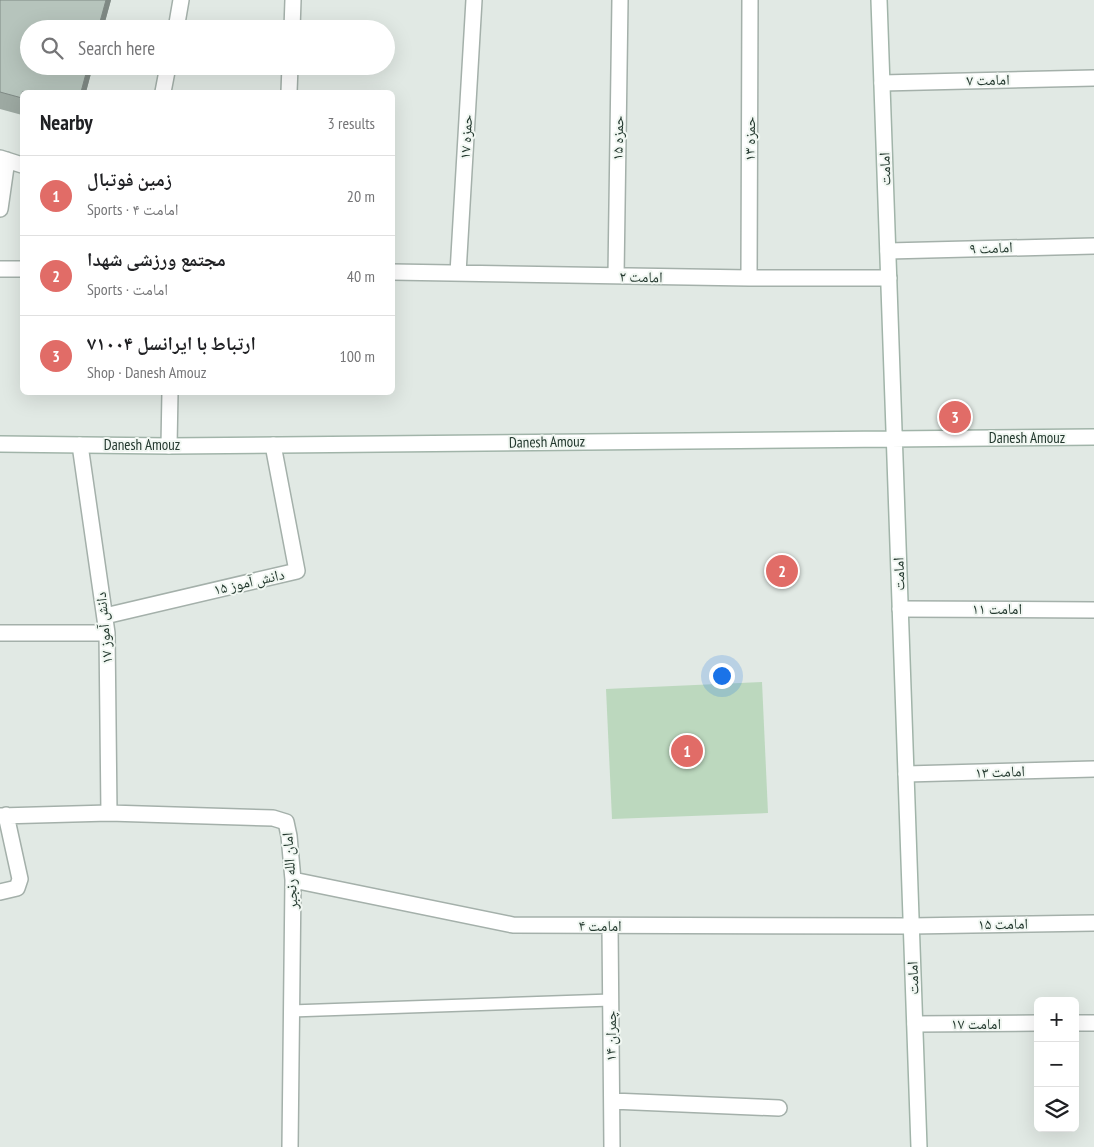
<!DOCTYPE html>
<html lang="en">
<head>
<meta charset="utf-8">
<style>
  body { margin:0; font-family:"PT Sans Narrow","Noto Naskh Arabic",sans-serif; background:#f6f6f6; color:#202124 }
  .controls { position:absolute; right:15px; bottom:15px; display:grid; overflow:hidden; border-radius:8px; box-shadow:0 5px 20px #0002 }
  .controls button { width:45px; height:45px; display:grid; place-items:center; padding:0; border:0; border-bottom:1px solid #e0e0e0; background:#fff; color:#202124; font:25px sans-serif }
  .you { position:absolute; left:721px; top:675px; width:18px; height:18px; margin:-12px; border:4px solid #fff; border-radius:50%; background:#1a73e8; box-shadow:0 0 0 8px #1a73e833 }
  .badge { display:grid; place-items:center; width:32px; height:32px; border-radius:50%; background:#e16c67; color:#fff; font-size:16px; font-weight:700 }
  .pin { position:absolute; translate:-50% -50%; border:2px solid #fff; box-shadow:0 1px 5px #0006 }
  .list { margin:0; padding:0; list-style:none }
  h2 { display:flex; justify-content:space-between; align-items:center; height:65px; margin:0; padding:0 20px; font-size:21px }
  h2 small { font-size:16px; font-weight:400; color:#757577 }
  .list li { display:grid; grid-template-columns:32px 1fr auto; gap:15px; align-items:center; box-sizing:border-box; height:80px; padding:0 20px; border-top:1px solid #e0e0e0 }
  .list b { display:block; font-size:19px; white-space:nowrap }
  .list p { margin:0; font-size:16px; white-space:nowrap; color:#757577 }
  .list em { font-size:16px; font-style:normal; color:#757577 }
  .icon { flex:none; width:28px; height:28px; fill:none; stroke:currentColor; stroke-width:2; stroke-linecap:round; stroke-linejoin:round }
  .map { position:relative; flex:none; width:1094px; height:1147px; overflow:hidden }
  .search { position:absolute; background:#fff; box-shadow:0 5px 20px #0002; left:20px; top:20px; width:375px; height:55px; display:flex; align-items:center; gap:12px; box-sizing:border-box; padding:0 18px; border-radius:28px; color:#757577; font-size:19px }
  .panel { position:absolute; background:#fff; box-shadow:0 5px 20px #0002; left:20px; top:90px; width:375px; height:305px; border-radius:8px }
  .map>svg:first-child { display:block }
</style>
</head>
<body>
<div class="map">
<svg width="1094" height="1147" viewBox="0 0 1094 1147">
  <rect width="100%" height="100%" fill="#e1e9e4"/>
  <path fill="#bcd8be" d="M762,682L768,813L612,819L606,689Z"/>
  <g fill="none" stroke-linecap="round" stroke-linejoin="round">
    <defs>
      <path id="lane" d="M291,1011L611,1000"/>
      <path id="street" d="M176,29L181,0
        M292,29L293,0
        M882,83L1094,78
        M163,92L168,66
        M289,92L290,66
        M0,158L22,165
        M0,209L7,160
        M888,251L1094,246
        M0,269H22
        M392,272L749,278H889
        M458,273L474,0
        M616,276L620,0
        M749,278L750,0
        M80,445L107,633L109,813
        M169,446L170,392
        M900,609L1094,610
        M105,616L297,571L273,445
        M0,633H107
        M906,774L1094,769
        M0,816L109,813L273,818L286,822L289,836L293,880L290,1147
        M293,880L513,925L911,926L1094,923
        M0,892L17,888L20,879L6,815
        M610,926L612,1147
        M1075,1023H1094
        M915,1024L1038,1023
        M612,1101L779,1108"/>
      <path id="secondary" d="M879,0L919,1147
        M0,444L169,446L1094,437"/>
    </defs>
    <use href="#lane" stroke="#a4b0aa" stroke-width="14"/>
    <use href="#street" stroke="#a4b0aa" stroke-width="18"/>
    <use href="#secondary" stroke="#a1b4a9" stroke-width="18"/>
    <use href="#lane" stroke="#fff" stroke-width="11"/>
    <use href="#street" stroke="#fff" stroke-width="15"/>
    <use href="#secondary" stroke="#fff" stroke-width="15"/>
  </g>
  <path fill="#9da9a2" d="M0,0H111L103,29L29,66H93L86,92H22V115L0,109Z"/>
  <path fill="#7f8984" d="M106,0H111L103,29H98Z
    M88,66H93L86,92H81Z"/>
  <path fill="#b6c4bc" stroke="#7f8984" d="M0,0H106L98,29H29V66H88L81,92H22V98L0,92Z"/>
  <g text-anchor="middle" stroke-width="4" stroke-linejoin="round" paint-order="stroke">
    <g font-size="15" fill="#23382e" stroke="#f1f7f2">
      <text transform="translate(988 80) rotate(-1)" y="5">امامت ۷</text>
      <text transform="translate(466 137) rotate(-87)" y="5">حمزه ۱۷</text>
      <text transform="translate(618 138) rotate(-89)" y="5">حمزه ۱۵</text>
      <text transform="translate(750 139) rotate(-90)" y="5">حمزه ۱۳</text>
      <text transform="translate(885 169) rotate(-92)" y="5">امامت</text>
      <text transform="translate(991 248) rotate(-2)" y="5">امامت ۹</text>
      <text transform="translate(641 277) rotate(1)" y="5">امامت ۲</text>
      <text x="1027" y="443">Danesh Amouz</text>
      <text transform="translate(547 442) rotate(-1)" y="5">Danesh Amouz</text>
      <text x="142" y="450">Danesh Amouz</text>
      <text transform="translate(899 574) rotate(-92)" y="5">امامت</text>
      <text transform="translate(249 582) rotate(-13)" y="5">دانش آموز ۱۵</text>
      <text x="997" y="614">امامت ۱۱</text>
      <text transform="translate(104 628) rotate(-95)" y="5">دانش آموز ۱۷</text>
      <text transform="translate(1000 772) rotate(-2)" y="5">امامت ۱۳</text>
      <text transform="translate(290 871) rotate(-94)" y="5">امان الله رنجبر</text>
      <text transform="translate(1003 924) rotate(-1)" y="5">امامت ۱۵</text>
      <text x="600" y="931">امامت ۴</text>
      <text transform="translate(913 978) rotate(-92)" y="5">امامت</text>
      <text x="976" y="1029">امامت ۱۷</text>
      <text transform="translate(611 1036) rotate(-90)" y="5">چمران ۱۴</text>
    </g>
  </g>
</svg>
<div class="controls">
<button>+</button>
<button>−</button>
<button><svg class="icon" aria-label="layers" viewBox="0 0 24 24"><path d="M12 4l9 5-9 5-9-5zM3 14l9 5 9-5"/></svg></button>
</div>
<div class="you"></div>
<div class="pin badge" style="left:687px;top:751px">1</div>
<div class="pin badge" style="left:782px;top:571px">2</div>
<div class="pin badge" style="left:955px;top:417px">3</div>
<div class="search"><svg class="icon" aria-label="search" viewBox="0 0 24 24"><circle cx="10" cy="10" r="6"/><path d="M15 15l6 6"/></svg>Search here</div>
<section class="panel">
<h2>Nearby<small>3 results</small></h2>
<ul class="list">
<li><span class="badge">1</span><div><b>زمین فوتبال</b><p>Sports · امامت ۴</p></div><em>20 m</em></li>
<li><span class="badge">2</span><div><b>مجتمع ورزشی شهدا</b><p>Sports · امامت</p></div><em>40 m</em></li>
<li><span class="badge">3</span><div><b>ارتباط با ایرانسل ۷۱۰۰۴</b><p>Shop · Danesh Amouz</p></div><em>100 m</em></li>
</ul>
</section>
</div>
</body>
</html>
